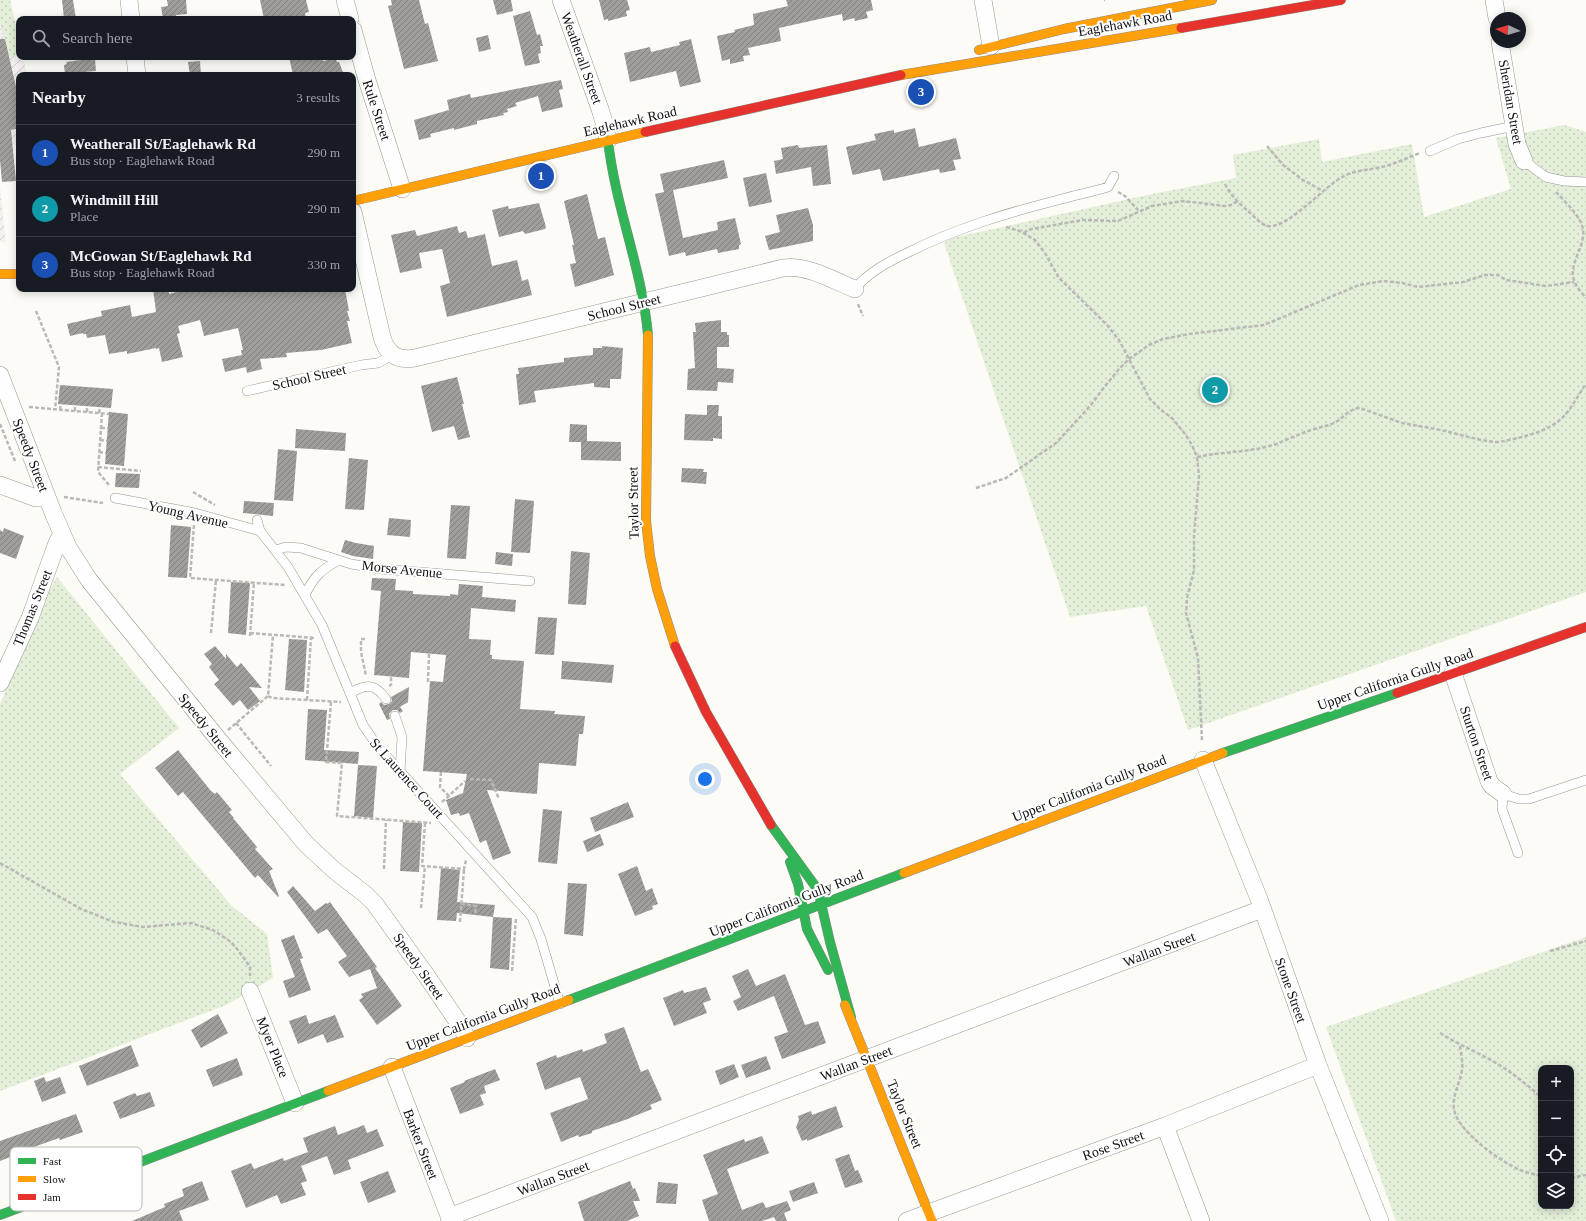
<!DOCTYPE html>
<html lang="en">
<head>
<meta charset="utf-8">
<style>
  body { margin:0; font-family:Georgia,serif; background:#20242c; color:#f1f3f6 }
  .controls { position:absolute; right:12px; bottom:12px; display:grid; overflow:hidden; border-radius:8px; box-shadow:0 2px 10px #0003 }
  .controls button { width:36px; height:36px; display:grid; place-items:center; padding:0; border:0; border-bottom:1px solid #363941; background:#171b24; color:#f1f3f6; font:20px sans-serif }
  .compass { position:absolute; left:1490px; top:12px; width:36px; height:36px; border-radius:50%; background:#171b24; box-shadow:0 2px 10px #0003; rotate:274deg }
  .you { position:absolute; left:705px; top:779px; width:14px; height:14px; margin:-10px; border:3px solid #fff; border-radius:50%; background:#1a73e8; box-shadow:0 0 0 6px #1a73e833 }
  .badge { display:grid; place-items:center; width:26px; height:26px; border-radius:50%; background:#b1b2b2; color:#fff; font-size:13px; font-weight:700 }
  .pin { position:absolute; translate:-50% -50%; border:2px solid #fff; box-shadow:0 1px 4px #0006 }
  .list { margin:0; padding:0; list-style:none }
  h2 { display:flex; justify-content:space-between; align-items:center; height:52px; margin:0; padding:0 16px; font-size:17px }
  h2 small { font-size:13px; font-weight:400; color:#9ea1a6 }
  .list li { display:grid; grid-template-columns:26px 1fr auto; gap:12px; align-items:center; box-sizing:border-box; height:56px; padding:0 16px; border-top:1px solid #363941 }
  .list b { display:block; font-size:15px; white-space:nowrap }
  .list p { margin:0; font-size:13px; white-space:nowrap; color:#9ea1a6 }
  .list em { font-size:13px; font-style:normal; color:#9ea1a6 }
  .icon { flex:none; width:22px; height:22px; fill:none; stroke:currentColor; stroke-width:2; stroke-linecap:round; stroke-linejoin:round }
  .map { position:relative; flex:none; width:1586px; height:1221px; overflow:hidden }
  .search { position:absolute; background:#171b24; box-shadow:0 2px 10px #0003; left:16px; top:16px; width:340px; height:44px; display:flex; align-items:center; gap:10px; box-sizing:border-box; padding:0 14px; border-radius:8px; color:#9ea1a6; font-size:15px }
  .panel { position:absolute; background:#171b24; box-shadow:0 2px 10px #0003; left:16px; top:72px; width:340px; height:220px; border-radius:8px }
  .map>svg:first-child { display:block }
</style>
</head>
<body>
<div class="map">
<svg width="1586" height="1221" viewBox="0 0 1586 1221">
  <defs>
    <pattern id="industrial-furrows" width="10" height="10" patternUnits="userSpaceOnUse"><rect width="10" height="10" fill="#f4eff1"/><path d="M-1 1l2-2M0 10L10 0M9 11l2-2" fill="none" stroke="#d0ccce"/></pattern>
    <pattern id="grass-dots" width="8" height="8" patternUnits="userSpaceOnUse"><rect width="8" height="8" fill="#e4efd9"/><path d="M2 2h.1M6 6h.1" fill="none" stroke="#c3ccb9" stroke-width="1.8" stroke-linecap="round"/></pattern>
    <pattern id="building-hatch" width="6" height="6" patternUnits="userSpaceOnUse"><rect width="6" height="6" fill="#a09e9b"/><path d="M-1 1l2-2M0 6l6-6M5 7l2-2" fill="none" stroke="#817f7d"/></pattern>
  </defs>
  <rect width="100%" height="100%" fill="#fcfbf6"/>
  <path fill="url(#industrial-furrows)" d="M0,0H10L19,40V57H23L27,75H19V144L0,146Z
    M0,187L6,243L0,241Z"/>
  <path fill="url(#grass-dots)" fill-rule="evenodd" d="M0,0H10L19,40V56L7,57L0,21Z
    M1564,125L1586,132V592L1188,730L1146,606L1070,617L944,243L952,238L1152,194L1236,178L1233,155L1319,139L1322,162L1412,144L1424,217L1511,189L1496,138Z
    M57,577L179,728L120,774L231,905L267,934L273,978L226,1005L0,1091V704L50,589Z
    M1586,937V1221H1396L1326,1027ZM1541,1068H1571V1206H1541Z"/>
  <path fill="url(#building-hatch)" d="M62,0H73L76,19H64Z
    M167,0H186L187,14L176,15V19H163L161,7L168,6Z
    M260,0H306L309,12L305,13L306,19H264Z
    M391,0H419L425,24L428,23L438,61L404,69L388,6L392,5Z
    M493,0H511L513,11L497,15Z
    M599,0H627L630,10L626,11L627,16L608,21V19L604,20Z
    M786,0H871L873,10L866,12L868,18L855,21L854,18L843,21L842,14L779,28L781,41L748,48L750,55L743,56L744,61L730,64V59L722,61L717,36L735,32L734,30L754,25L753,14L788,6Z
    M530,11L537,35L540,34L543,46H540L541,53L538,54L540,63L525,66L513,16Z
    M488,35L491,49L479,52L476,38Z
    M0,39H5L19,100V128L11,130L16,181L2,182L0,160Z
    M691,39L701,82L680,87L676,71L630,82L624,53L650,47L651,52L680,45L679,42Z
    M81,57H93V59H95L96,71L84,72V75H65L64,65L67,64L66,62L81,60Z
    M289,57H322L323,61L335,58L337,62H339L344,75H293Z
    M200,61L201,75H190L188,62Z
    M561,80L563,89L559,90L563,107L542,112L538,96L515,103L517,106L507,109L508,112L503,113L504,115L477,121V124L454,130V128L430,134L431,137L419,140L414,120L449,110L447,100L470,94L471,98Z
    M915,128L919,147L956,138L961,159L953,160L956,170L940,173L939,169L883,181L880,169L853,175L852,173L846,147L876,140L874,134L894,130V133Z
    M798,145L799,148L827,145L831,184L813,186L811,167L776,174L774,161L783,159L781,148Z
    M724,160L728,178L673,190L683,238L718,230L717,222L735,218L741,244L739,245V249L718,253L717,249L686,256L685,252L669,256L655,194L664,192L660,174Z
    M766,173L772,202L749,207L743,178Z
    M587,194L598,239L605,237L614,275L575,287L570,264L576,263L572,245H574L564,201Z
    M539,203L546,227L545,229L525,234L523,231L499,237L492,210L508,206L509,209Z
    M808,208L813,225V241L769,250L765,236L780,232L776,215Z
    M457,226L459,233L466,231L468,238L485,234L492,266L517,260L522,281L528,279L532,295L447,317L440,286L450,283L442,249L419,253L422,268L400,273L391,235L415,230L417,236Z
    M153,289H168L169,294L189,289H345L349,311H347L350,321H347L352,343L321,350L286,353L287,357L260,359L262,369L247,373L246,367L225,372L222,359L242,355L241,350H243L238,328L204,336L200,320L178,326L180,333L177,334L183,357L162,362L159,348L156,349V348L127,354V351L109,354L105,335L87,338L86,334H83V333L70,336L67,324L102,316L101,311L130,305L132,317L156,312Z
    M721,320V332H727V335H729V347H717V368L734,369L733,383L718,382L717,391L687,390L688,369L695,368L693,332H696L695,323Z
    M602,346L623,348L621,379H610V388L594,387V383L534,391L536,402L519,405L516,374H519L518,368L564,362V358L593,355V348H602Z
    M457,377L464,404H462L470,437L458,440L454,426L432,432L421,386Z
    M60,385L113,389L111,408L58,404Z
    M707,405H719L718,416H722V439L713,438V441L684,440L685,414L707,415Z
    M109,412L128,414L124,466L105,464Z
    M570,424L587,425V441L621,442V461L581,460V442H569Z
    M296,429L346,433L345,451L295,448Z
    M278,449L297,451L293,501L274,500Z
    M349,458L368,460L364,510L345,509Z
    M682,468L704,469L703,472H707L706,484L681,482Z
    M116,473L140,474L139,488L115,487Z
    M515,499L534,501L530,553L511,552Z
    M244,501L274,503L273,516L243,513Z
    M451,505L470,506L466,559L447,558Z
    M389,518L411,520L410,537L387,535Z
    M171,525L191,527L187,578L168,577Z
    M4,528L24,536L16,559L0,553V530L3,532Z
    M345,540L356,543L374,546L373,559L353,556L341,552Z
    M571,551L590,553L586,605L568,604Z
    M496,552L513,554L512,566L495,564Z
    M372,578L396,579L395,590L413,591V594L450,596V594L458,595L459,584L483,586L482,597L516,600L515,612L471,608L469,639L491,640L490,655H492V659L524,661L520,709L555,711L554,714L585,716L583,734H579L576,766L539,763L537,794L487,790L511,853L493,860L486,840L480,843L469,813L460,816L459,813L451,815L446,800L463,793L467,774L423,771L430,681L443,682L446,655L411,652L409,678L374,675L381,591L371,590Z
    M231,582L250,583L246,635L228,633Z
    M538,617L557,618L554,655L535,654Z
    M289,639L307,640L304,692L285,690Z
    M215,646L226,659V654L237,667L241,663L262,688L249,687L260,701L248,710L240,700L233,706L214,684L219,680L209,667L212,664L204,654Z
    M562,661L614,665L612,683L561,679Z
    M409,687L408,702L400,707L403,711L400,713L397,710H393L389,714L390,719L387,720L379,704L381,702L384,705L389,704L392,701L391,697Z
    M308,709L327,710L324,750L359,752L358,764L305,760Z
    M178,750L211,791L215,794L217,792L232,810L229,812L234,818H233L257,847L255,849L273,869L269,871L279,896L278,897L258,875L255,878L183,792L178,796L155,768Z
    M358,765L377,766L373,818L354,816Z
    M628,802L634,817L595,832L590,818Z
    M543,809L562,811L557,864L538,862Z
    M403,822L422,823L419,872L400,871Z
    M600,834L604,845L587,852L583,841Z
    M637,866L646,891L652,888L658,904L652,906L653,909L635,916L618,874Z
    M441,868L460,870L457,902L495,905L493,917L457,913L456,921L437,920Z
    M568,883L587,884L583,936L564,934Z
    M293,886L315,911L326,903L327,904L330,902L377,967L375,968L402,1006L377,1025L359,1000L363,997L361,994L377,988L370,969L349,977L338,962L347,956L327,929L318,934L287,892Z
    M493,917L512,918L509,970L490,968Z
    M294,935L303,958L300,959L311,990L289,998L283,981L295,977L281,940Z
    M748,969L756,986L785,974L805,1025L818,1021L826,1043L782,1059L774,1037L788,1032L774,996L738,1011L733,1001L741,997L732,976Z
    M706,987L711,1000L703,1003L707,1013L674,1026L663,998L683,990L684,993Z
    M218,1014L228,1033L201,1048L191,1030Z
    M306,1015L309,1024L335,1015L344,1037L327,1043L323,1034L298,1044L289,1021Z
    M624,1027L641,1072L648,1069L662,1100L650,1105L652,1109L625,1120L592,1131V1133L579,1137L578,1135L561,1142L550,1113L588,1099L580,1077L545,1090L536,1063L556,1055L557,1058L582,1049L583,1052L607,1043L604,1034Z
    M131,1045L139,1066L87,1086L79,1066Z
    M766,1056L771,1069L746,1078L741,1065Z
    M237,1058L243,1075L213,1087L206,1070Z
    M734,1064L739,1077L720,1085L715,1071Z
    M495,1069L500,1080L484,1086L486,1093L480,1095L484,1105L460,1114L450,1088L465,1082L464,1081Z
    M44,1077L46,1082L60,1077L66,1093L42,1102L34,1081Z
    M150,1092L155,1106L120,1119L113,1102L135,1093L137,1096Z
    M836,1106L843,1127L807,1141V1139L802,1141L796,1127L799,1120L798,1116L811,1111L812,1115Z
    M76,1114L83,1132L60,1140L59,1138L28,1149L29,1152L18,1156V1154L0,1161V1141Z
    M364,1125L367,1133L377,1129L384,1146L348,1160L351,1169L334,1175L327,1156L301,1166L307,1181L301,1183L306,1195L281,1204L277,1195L246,1208L231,1171L251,1163L254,1169L283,1158L284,1161L308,1152L303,1138L335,1126L338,1135Z
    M762,1136L769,1153L727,1169L742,1210L763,1202L766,1208L787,1201L791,1210L784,1213L787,1221H776L774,1217L762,1221H709L702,1200L718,1194L703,1155L744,1139L745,1142Z
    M849,1154L855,1171L858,1170L863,1182L845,1188L835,1159Z
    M388,1171L396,1192L368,1203L360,1182Z
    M202,1181L209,1200L179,1211L183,1221H132L165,1207L164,1204L184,1196L182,1189Z
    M630,1181L633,1189L635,1188L640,1201H633L639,1216L627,1221H584L578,1202Z
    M658,1182L678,1184L676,1204L656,1203Z
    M814,1182L818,1193L793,1202L789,1191Z"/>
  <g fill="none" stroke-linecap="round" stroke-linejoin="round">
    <defs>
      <path id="lane" d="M1430,151L1458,139L1481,133L1514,126
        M1524,161L1546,177L1564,181L1586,182
        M855,289C868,272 890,261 909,252C957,228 1007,213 1058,200C1075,195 1092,192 1108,187L1114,176
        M247,391L361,365L378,363L392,355
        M115,498L195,513L260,531
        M257,520L260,531L288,567L322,625L363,725L378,747L532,917L541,939L560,1004
        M275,550L286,547L301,548L351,564L381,569L530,581
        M305,595C314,576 321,570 339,560
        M350,693C366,684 375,683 386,699
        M395,716L402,737L400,771
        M1518,853L1502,809L1503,794L1519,799H1529L1586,780"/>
      <path id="street" d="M129,0L131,19
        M345,0L350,19
        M561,0L600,109L606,129L608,140
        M983,0L991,46
        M1494,0L1497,18
        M353,30L367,80L402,189
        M1500,42L1517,144L1524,161
        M135,57L137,75
        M353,212L382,337C387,354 397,361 415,358L783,268C809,265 832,280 855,289
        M0,375L54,515L68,547L89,580L218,739L306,844L334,870L366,895L375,904L426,975L460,1025L467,1038
        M0,485L36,498H47
        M1453,673L1489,781L1492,786L1503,794
        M0,683L30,618L57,543L62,533
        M1203,760L1259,899L1318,1065L1380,1221
        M250,991L295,1103
        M392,1067L451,1221
        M1165,1126L1201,1221
        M449,1217L1262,909
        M907,1221L1165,1126L1318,1065"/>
      <path id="fast" d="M608,140C615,206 642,268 648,335
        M1223,753L1397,693
        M771,825L818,890L830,942L851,1017
        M790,862L798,884L807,929L828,970
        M569,1000L904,873
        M0,1215L328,1091"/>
      <path id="slow" d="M979,50L1064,29L1212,0
        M901,75L1181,28
        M353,201L645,132
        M0,274H19
        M648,335L646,521L650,556L657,589L675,646
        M904,873L1223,753
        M845,1005L932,1221
        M328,1091L569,1000"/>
      <path id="jam" d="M1181,28L1341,0
        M645,132L901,75
        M675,646L706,712L771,825
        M1397,693L1586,627"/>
    </defs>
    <use href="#lane" stroke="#969694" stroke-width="10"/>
    <use href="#street" stroke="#969694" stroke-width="18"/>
    <use href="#fast" stroke="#8d8c8a" stroke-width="10"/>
    <use href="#slow" stroke="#8d8c8a" stroke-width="10"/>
    <use href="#jam" stroke="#8d8c8a" stroke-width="10"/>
    <path stroke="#b9b9b8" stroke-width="2.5" stroke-dasharray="4 2" stroke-linecap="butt" d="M1104,0H1105
      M1267,146L1283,165L1303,180L1323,191
      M1225,184C1230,195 1240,204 1249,212C1255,217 1261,225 1268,226C1288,229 1324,186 1344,176C1356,170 1369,170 1382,167C1395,164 1407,158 1420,153
      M1118,192L1125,196L1138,210
      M1556,192C1565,202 1580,215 1583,229C1586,246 1568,264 1574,280C1576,287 1582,293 1586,298
      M1006,227L1020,231L1035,240L1045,253L1059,278L1107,325L1119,340L1150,399L1161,410L1172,418L1185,434L1192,445L1197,457L1199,476L1194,536V570L1187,598L1186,613L1198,658L1202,741
      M1024,233L1028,230L1032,229L1083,220L1118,221L1152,206L1183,201L1225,206L1231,205L1238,201
      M858,304L863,316
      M36,311L59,367L55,410
      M29,407L109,414
      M60,410L61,404
      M75,411V405
      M87,412V406
      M99,413L100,407
      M102,413L98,472L109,485
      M0,424L15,461
      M101,428H108
      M100,440L107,441
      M99,452L106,453
      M1197,457C1225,451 1251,453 1279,443C1290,438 1302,433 1314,429C1321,427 1328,426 1334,423C1344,418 1348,409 1360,408L1402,423L1441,430L1481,440L1494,442H1499C1519,438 1545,433 1561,419C1571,410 1578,395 1586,384
      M98,467L141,471
      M976,488L1006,478L1056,443L1091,405L1105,386L1119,369L1129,359L1149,345L1163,339L1189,334L1264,325L1359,285L1384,281L1402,283L1418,287L1463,282L1485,275H1498L1506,280L1546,286L1574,282
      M193,492L215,505
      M64,497L103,503
      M194,525L190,578L285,585
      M211,633L216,580
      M250,633L315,638
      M250,636L254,582
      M365,639H361V652L366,676
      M428,682L429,653
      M389,686L391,685V677
      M268,696L272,698L341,702
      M307,700L311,638
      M331,702L326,762L342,763L337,816L431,823
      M236,723L271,766
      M228,730L268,696L273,635
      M441,772L440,787L449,796
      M470,779L491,780L499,799
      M442,802L465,781
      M425,823L422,866L464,869L466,860
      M0,863L81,909L114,922L143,927L191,923L213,930L231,942L238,950L250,967V976
      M384,869L386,820
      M461,904L476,906L475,915
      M421,908L425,866
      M460,922L464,869
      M1550,951L1586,941
      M512,971L516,918
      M1440,1033C1454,1042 1468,1048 1483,1056C1504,1066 1524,1082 1541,1097
      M1460,1046C1461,1053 1463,1062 1462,1070C1460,1083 1452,1095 1454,1109C1457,1131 1501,1162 1520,1170C1527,1173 1534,1174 1541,1176
      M1571,1178L1586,1175"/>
    <use href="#lane" stroke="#fffefe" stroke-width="9"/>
    <use href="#street" stroke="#fffefe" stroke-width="17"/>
    <use href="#fast" stroke="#30b455" stroke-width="9"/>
    <use href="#slow" stroke="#ff9f0a" stroke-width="9"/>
    <use href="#jam" stroke="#e5322d" stroke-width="9"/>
  </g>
  <g text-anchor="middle" stroke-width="4" stroke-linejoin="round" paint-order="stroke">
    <g font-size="14" fill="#101010" stroke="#fff">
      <text transform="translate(1125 23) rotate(-10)" y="5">Eaglehawk Road</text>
      <text transform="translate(582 58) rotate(70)" y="5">Weatherall Street</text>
      <text transform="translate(1511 102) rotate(80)" y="5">Sheridan Street</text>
      <text transform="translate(377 110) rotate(72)" y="5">Rule Street</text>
      <text transform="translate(630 121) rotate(-13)" y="5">Eaglehawk Road</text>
      <text transform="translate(624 307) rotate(-14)" y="5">School Street</text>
      <text transform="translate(309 377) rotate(-13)" y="5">School Street</text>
      <text transform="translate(31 455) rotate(69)" y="5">Speedy Street</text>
      <text transform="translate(633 503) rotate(-91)" y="5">Taylor Street</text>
      <text transform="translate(188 514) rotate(13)" y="5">Young Avenue</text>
      <text transform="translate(402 569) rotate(6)" y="5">Morse Avenue</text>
      <text transform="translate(32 608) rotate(-68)" y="5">Thomas Street</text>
      <text transform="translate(1395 679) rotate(-19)" y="5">Upper California Gully Road</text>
      <text transform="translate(206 725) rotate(51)" y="5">Speedy Street</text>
      <text transform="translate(1477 743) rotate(71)" y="5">Sturton Street</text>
      <text transform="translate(407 778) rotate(48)" y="5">St Laurence Court</text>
      <text transform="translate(1089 788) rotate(-21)" y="5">Upper California Gully Road</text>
      <text transform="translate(786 903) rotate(-21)" y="5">Upper California Gully Road</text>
      <text transform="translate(1159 949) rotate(-21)" y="5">Wallan Street</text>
      <text transform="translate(419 966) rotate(55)" y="5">Speedy Street</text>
      <text transform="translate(1291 990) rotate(70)" y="5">Stone Street</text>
      <text transform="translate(483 1017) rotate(-21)" y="5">Upper California Gully Road</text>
      <text transform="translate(273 1047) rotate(68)" y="5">Myer Place</text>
      <text transform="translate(856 1063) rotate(-21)" y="5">Wallan Street</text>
      <text transform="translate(905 1114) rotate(68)" y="5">Taylor Street</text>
      <text transform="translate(421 1144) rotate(69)" y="5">Barker Street</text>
      <text transform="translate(1113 1145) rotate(-20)" y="5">Rose Street</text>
      <text transform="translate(553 1178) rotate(-21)" y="5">Wallan Street</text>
    </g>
  </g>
  <rect x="10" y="1147" width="132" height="64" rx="6" fill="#fff" stroke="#b7b7b7" stroke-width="1"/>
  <rect x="18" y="1158" width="18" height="6" fill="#30b455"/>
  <rect x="18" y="1176" width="18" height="6" fill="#ff9f0a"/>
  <rect x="18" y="1194" width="18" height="6" fill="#e5322d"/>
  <g font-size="11" fill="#101010">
    <text x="43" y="1165">Fast</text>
    <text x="43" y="1183">Slow</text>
    <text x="43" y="1201">Jam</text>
  </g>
</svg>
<div class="controls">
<button>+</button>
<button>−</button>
<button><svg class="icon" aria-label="locate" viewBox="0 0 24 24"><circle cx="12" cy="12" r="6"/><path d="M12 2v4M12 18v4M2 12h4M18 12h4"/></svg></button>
<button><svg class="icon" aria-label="layers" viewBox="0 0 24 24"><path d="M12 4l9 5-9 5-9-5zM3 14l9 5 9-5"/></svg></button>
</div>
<svg class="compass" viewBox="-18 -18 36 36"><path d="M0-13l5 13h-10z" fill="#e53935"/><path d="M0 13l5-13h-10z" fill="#9ea1a6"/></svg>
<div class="you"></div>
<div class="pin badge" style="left:541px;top:176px;background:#1a4fb4">1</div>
<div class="pin badge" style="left:1215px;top:390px;background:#0f9aa8">2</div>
<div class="pin badge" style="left:921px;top:92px;background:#1a4fb4">3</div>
<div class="search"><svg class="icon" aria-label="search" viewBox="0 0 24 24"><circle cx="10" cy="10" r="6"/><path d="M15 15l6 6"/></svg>Search here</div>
<section class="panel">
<h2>Nearby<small>3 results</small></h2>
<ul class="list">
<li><span class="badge" style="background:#1a4fb4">1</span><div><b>Weatherall St/Eaglehawk Rd</b><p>Bus stop · Eaglehawk Road</p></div><em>290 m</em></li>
<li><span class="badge" style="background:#0f9aa8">2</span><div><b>Windmill Hill</b><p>Place</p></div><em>290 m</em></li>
<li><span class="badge" style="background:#1a4fb4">3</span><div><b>McGowan St/Eaglehawk Rd</b><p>Bus stop · Eaglehawk Road</p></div><em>330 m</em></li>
</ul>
</section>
</div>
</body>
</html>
